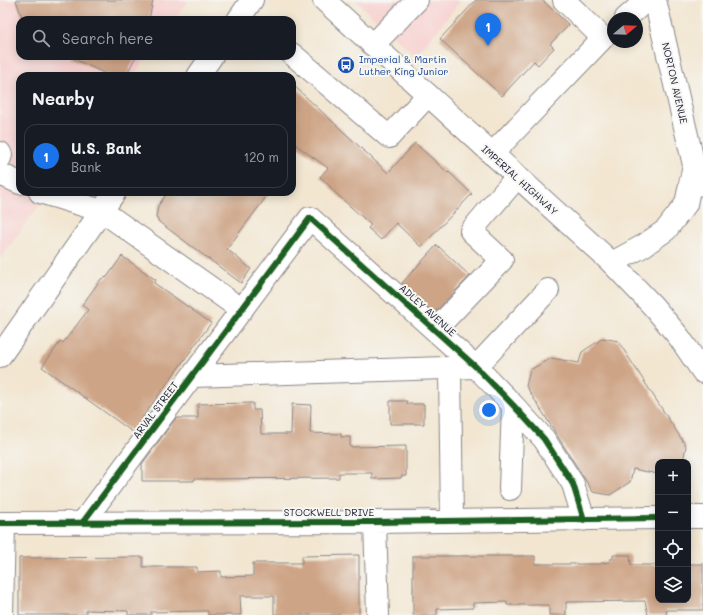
<!DOCTYPE html>
<html lang="en">
<head>
<meta charset="utf-8">
<style>
  body { margin:0; font-family:Mali,sans-serif; background:#242831; color:#f1f3f6 }
  .controls { position:absolute; right:12px; bottom:12px; display:grid; overflow:hidden; border-radius:8px; box-shadow:0 2px 10px #0003 }
  .controls button { width:36px; height:36px; display:grid; place-items:center; padding:0; border:0; border-bottom:1px solid #363941; background:#171b24; color:#f1f3f6; font:20px sans-serif }
  .compass { position:absolute; left:607px; top:12px; width:36px; height:36px; border-radius:50%; background:#171b24; box-shadow:0 2px 10px #0003; rotate:71deg }
  .you { position:absolute; left:489px; top:410px; width:14px; height:14px; margin:-10px; border:3px solid #fff; border-radius:50%; background:#1a73e8; box-shadow:0 0 0 6px #1a73e833 }
  .badge { display:grid; place-items:center; width:26px; height:26px; border-radius:50%; background:#1a73e8; color:#fff; font-size:13px; font-weight:700 }
  .pin { position:absolute; translate:-50% -33px; filter:drop-shadow(0 1px 2px #0008) }
  .pin::after { content:''; position:absolute; top:21px; width:14px; height:12px; background:inherit; clip-path:polygon(0 0,100% 0,50% 100%) }
  .list { margin:0; padding:0; list-style:none }
  h2 { display:flex; justify-content:space-between; align-items:center; height:52px; margin:0; padding:0 16px; font-size:17px }
  h2 small { font-size:13px; font-weight:400; color:#9ea1a6 }
  .list li { display:grid; grid-template-columns:26px 1fr auto; gap:12px; align-items:center; box-sizing:border-box; height:64px; margin:0 8px 8px; padding:0 8px; border:1px solid #363941; border-radius:12px }
  .list b { display:block; font-size:15px; white-space:nowrap }
  .list p { margin:0; font-size:13px; white-space:nowrap; color:#9ea1a6 }
  .list em { font-size:13px; font-style:normal; color:#9ea1a6 }
  .icon { flex:none; width:22px; height:22px; fill:none; stroke:currentColor; stroke-width:2; stroke-linecap:round; stroke-linejoin:round }
  .map { position:relative; flex:none; width:703px; height:615px; overflow:hidden }
  .search { position:absolute; background:#171b24; box-shadow:0 2px 10px #0003; left:16px; top:16px; width:280px; height:44px; display:flex; align-items:center; gap:10px; box-sizing:border-box; padding:0 14px; border-radius:12px; color:#9ea1a6; font-size:15px }
  .panel { position:absolute; background:#171b24; box-shadow:0 2px 10px #0003; left:16px; top:72px; width:280px; height:124px; border-radius:12px }
  .map>svg:first-child { display:block }
</style>
</head>
<body>
<div class="map">
<svg width="703" height="615" viewBox="0 0 703 615">
  <rect width="100%" height="100%" fill="#f6f6f2"/>
  <filter id="ink" filterUnits="userSpaceOnUse"><feTurbulence type="fractalNoise" baseFrequency=".025" numOctaves="2"/><feDisplacementMap in="SourceGraphic" scale="8" xChannelSelector="R" yChannelSelector="G"/><feConvolveMatrix kernelMatrix="1 2 1 2 8 2 1 2 1" color-interpolation-filters="sRGB"/></filter>
  <filter id="wash" filterUnits="userSpaceOnUse"><feTurbulence type="fractalNoise" baseFrequency=".012" numOctaves="4" result="noise"/><feDisplacementMap in="SourceGraphic" scale="16" xChannelSelector="R" yChannelSelector="G"/><feGaussianBlur stdDeviation="0.9" result="paint"/><feColorMatrix in="noise" values="0 0 0 0 0 0 0 0 0 0 0 0 0 0 0 0 0 1.4 0 .05"/><feComposite in="paint" operator="in"/></filter>
  <g filter="url(#wash)">
    <rect width="100%" height="100%" fill="#f2e6d1"/>
    <path fill="#f7d0cf" d="M0,0H188L174,20H20V56H147L133,76H20V192H49L0,259Z
      M355,0H461L416,57Z"/>
    <g id="blocks">
      <path fill="#cea486" d="M16,0H153L149,20H23Z
        M476,0H542L569,25L550,44L554,48L538,65L534,61L502,96L440,39Z
        M68,56H136L126,76H110Z
        M292,84L388,173L415,143L448,173L449,172L472,194L421,247L396,223L381,240L368,228L371,225L330,188L331,187L320,177L328,168L292,142Z
        M168,192H270L227,249L251,269L241,283L159,222L156,217L158,206Z
        M437,245L470,276L434,313L402,283Z
        M122,256L156,280L154,283L211,323L142,418H145L134,433L42,367L61,341L63,343L88,310L82,305L101,279L107,277Z
        M603,338L618,341L686,446L683,462H658V474L633,469L630,482L610,495L593,492L526,386L530,370L551,358L579,363L582,352Z
        M390,401H407V404H424V424H390Z
        M253,403V410H260L261,434H291L292,404L311,405L310,433L341,434V437H350V447L406,446V476H401V478L372,479V473H339V478L194,479V481H142V464L176,418H198V404Z
        M359,555V615H274V596H240L241,615H208V611L151,612V615H128V611L86,610V615H19V558L143,557V567H197V572L221,571V577L253,576V563H302V556Z
        M613,555H630L631,565H658V600H688V564H703V610H666L667,615H648L645,601L566,602V615H549V605H507V602L473,603V608L437,609V615H413V556H535V564H601V563L610,562V559H613Z"/>
    </g>
  </g>
  <g filter="url(#ink)">
    <use href="#blocks" fill-opacity="0" stroke="#8a8486" stroke-width="1"/>
    <g fill="none" stroke-linecap="round" stroke-linejoin="round">
      <defs>
        <path id="minor" d="M655,0L694,165L703,185
          M626,18L647,0
          M373,45L417,0
          M292,54L389,137L428,95
          M0,153L1,155L0,158
          M492,154L603,38L564,0
          M0,174L20,183
          M40,192L102,211L242,310
          M612,263L643,246L666,230L686,204L694,165
          M435,330L502,260L471,231L517,177
          M450,368L452,521
          M193,376L476,367L548,290
          M510,489L513,405
          M688,517H703
          M83,522L310,218L476,367L513,405L544,439L573,484L584,520
          M375,522L378,615
          M0,523L375,522L658,518
          M2,615L4,523"/>
        <path id="major" d="M324,0L612,263L653,306L679,337L703,372
          M238,20L252,0
          M198,76L212,56
          M0,356L115,192"/>
      </defs>
      <use href="#minor" stroke="#8a8486" stroke-width="24"/>
      <use href="#major" stroke="#8a8486" stroke-width="24"/>
      <use href="#minor" stroke="#fff" stroke-width="22"/>
      <use href="#major" stroke="#fff" stroke-width="22"/>
      <defs>
        <path id="cycleway" d="M83,522L310,218L476,367L513,405L544,439L573,484L584,520
          M0,523L375,522L658,518"/>
      </defs>
      <use href="#cycleway" stroke="#f6f6f2" stroke-width="8"/>
      <use href="#cycleway" stroke="#1b5e20" stroke-width="6"/>
    </g>
  </g>
  <defs>
    <symbol id="bus-disc" viewBox="-11 -11 22 22"><circle r="9.5" fill="#1a4fb4" stroke="#f6f6f2"/><path d="M-5-6H5V4H4V6H2V4H-2V6H-4V4H-5ZM-3.5-4V0h7V-4ZM-3.5 1.2v1.5H-2V1.2ZM2 1.2v1.5H3.5V1.2Z" fill="#fff"/></symbol>
  </defs>
  <g fill-rule="evenodd">
    <use href="#bus-disc" x="336" y="55" width="20" height="20"/>
  </g>
  <g text-anchor="middle" stroke-width="4" stroke-linejoin="round" paint-order="stroke">
    <g font-size="10" fill="#164399" stroke="#f6f6f2" text-anchor="start">
      <text x="359" y="63">Imperial &amp; Martin<tspan x="359" dy="12">Luther King Junior</tspan></text>
    </g>
    <g font-size="10" fill="#22223b" stroke="#f6f6f2">
      <text transform="translate(675 83) rotate(77)" y="4">NORTON AVENUE</text>
      <text transform="translate(520 180) rotate(42)" y="4">IMPERIAL HIGHWAY</text>
      <text transform="translate(428 310) rotate(42)" y="4">ADLEY AVENUE</text>
      <text transform="translate(155 410) rotate(-53)" y="4">ARVAL STREET</text>
      <text x="329" y="516">STOCKWELL DRIVE</text>
    </g>
  </g>
</svg>
<div class="controls">
<button>+</button>
<button>−</button>
<button><svg class="icon" aria-label="locate" viewBox="0 0 24 24"><circle cx="12" cy="12" r="6"/><path d="M12 2v4M12 18v4M2 12h4M18 12h4"/></svg></button>
<button><svg class="icon" aria-label="layers" viewBox="0 0 24 24"><path d="M12 4l9 5-9 5-9-5zM3 14l9 5 9-5"/></svg></button>
</div>
<svg class="compass" viewBox="-18 -18 36 36"><path d="M0-13l5 13h-10z" fill="#e53935"/><path d="M0 13l5-13h-10z" fill="#9ea1a6"/></svg>
<div class="you"></div>
<div class="pin badge" style="left:488px;top:46px">1</div>
<div class="search"><svg class="icon" aria-label="search" viewBox="0 0 24 24"><circle cx="10" cy="10" r="6"/><path d="M15 15l6 6"/></svg>Search here</div>
<section class="panel">
<h2>Nearby<small></small></h2>
<ul class="list">
<li><span class="badge">1</span><div><b>U.S. Bank</b><p>Bank</p></div><em>120 m</em></li>
</ul>
</section>
</div>
</body>
</html>
